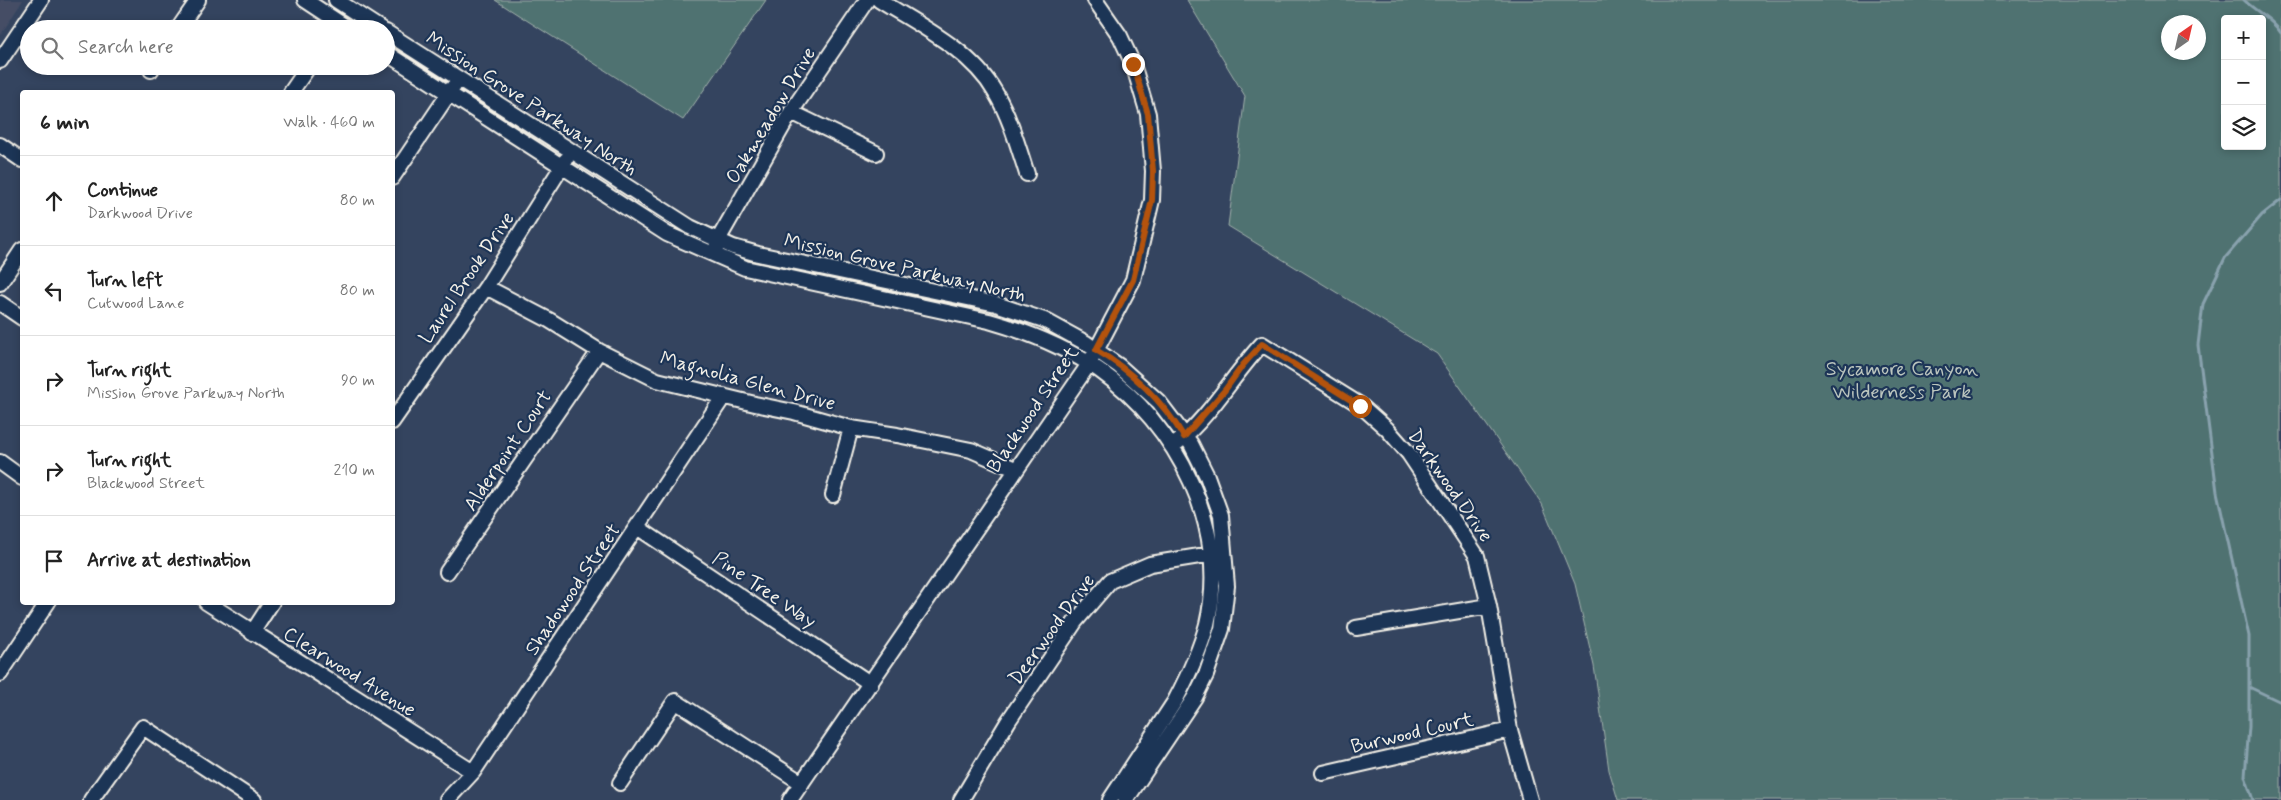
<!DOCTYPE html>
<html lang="en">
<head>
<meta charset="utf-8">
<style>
  body { margin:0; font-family:Mynerve,sans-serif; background:#f6f6f6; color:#222 }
  .controls { position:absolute; right:15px; top:15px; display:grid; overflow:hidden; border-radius:5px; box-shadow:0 2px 8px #0003 }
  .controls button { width:45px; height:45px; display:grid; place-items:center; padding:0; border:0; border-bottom:1px solid #e0e0e0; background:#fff; color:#222; font:25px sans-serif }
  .compass { position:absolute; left:2161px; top:15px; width:45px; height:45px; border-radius:50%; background:#fff; box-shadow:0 2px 8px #0003; rotate:34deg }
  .stop { position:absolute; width:15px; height:15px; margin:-11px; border:4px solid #b45309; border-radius:50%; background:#fff }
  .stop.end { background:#b45309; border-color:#fff; box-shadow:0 1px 5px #0008 }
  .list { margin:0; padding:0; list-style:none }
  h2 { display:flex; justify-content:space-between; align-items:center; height:65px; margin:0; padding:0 20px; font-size:21px }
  h2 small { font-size:16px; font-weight:400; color:#767676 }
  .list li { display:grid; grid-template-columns:32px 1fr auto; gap:15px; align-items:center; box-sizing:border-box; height:90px; padding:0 20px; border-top:1px solid #e0e0e0 }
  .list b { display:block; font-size:19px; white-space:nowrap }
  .list p { margin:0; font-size:16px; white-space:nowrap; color:#767676 }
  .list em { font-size:16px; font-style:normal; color:#767676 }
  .icon { flex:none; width:28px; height:28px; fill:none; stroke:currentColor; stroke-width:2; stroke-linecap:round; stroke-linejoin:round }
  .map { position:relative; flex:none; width:2281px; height:800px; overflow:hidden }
  .search { position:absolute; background:#fff; box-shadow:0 2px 8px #0003; left:20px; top:20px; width:375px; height:55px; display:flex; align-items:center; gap:12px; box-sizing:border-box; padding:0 18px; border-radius:28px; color:#767676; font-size:19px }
  .panel { position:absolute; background:#fff; box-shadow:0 2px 8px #0003; left:20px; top:90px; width:375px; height:515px; border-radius:5px }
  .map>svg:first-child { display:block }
</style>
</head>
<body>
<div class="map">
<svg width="2281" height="800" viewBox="0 0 2281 800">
  <rect width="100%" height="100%" fill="#34445f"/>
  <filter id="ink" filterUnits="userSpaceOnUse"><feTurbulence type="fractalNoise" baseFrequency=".02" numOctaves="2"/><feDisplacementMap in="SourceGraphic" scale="10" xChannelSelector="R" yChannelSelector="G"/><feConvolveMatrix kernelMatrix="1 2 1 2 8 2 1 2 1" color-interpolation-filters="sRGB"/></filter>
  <g filter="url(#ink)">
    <path fill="#444e65" d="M0,0H23L0,36Z"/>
    <path fill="#507271" stroke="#a2b2ac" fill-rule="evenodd" d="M495,0H766L683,120Z
      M1187,0H2281V800H1618L1609,770L1594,666L1575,584L1542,504L1437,354L1228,226L1245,96ZM2225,19H2262V146H2225ZM2168,22H2198V52H2168Z"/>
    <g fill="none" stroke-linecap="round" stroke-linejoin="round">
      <path stroke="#89a2ae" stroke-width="3" d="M2244,0C2256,12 2273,19 2281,33
        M2249,687L2281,702
        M2253,800L2245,776L2249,727V636L2217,492L2198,345L2203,304L2225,258L2262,215L2281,200"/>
      <defs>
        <path id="minor" d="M305,0L349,29
          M336,0L381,29
          M879,0C919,25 971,50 995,92C1010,117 1018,146 1027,174
          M178,29L198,0
          M386,32L690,227L733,247L758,254L996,304L1044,320L1086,343L1119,366L1159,402L1191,444L1207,476L1221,515L1227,586L1222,629L1206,675L1195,697L1126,800
          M386,53L667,234L745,268L989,321C1028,332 1065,347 1099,370C1177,425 1230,528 1207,624C1200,651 1188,676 1175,701L1110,800
          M0,61L41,0
          M151,70L153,66
          M291,92L309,66
          M791,112L876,153
          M0,145L22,160
          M392,178L454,86
          M716,249L718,240L791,112L867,0
          M0,283L22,250
          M486,287L549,320L599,351L657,380L755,404L794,412L851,428L897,435L971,450L1015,469
          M0,303L22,318
          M392,422L486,287L566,160
          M1178,442C1211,415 1233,375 1262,344L1360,405L1387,429L1409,454L1477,556L1489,606L1510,730L1530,800
          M0,462L22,478
          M833,495L851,428
          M637,527L871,684
          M447,572L599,351
          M206,602L473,772
          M1356,628L1489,606
          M252,633L272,602
          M0,674L48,602
          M1323,773L1510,730
          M620,783L675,701L802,783
          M91,800L143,727L254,800
          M447,800L473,772L724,396
          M790,800L1089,364L1133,280L1152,200L1153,171L1148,114L1133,64L1120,36L1095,0
          M961,800L1009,720L1075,622L1110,581L1150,564L1218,553"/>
      </defs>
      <use href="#minor" stroke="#f4f1e8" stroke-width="18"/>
      <use href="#minor" stroke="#1d3557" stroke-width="14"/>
    </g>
  </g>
  <g fill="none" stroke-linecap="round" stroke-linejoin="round" filter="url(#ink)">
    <path stroke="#b45309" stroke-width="6" d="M1133,64L1148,114L1153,171L1152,200L1133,280L1096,350C1132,371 1163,402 1184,437L1225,390L1243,365L1262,344L1360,406"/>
  </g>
  <g text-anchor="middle" stroke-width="4.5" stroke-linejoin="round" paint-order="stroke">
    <g font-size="20" fill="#f4f1e8" stroke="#1d3557">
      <text transform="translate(532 103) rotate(33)" y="7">Mission Grove Parkway North</text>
      <text transform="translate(770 115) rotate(-59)" y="7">Oakmeadow Drive</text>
      <text transform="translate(905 267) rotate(13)" y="7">Mission Grove Parkway North</text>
      <text transform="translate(466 277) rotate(-56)" y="7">Laurel Brook Drive</text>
      <text transform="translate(748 380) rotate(15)" y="7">Magnolia Glen Drive</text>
      <text transform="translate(1032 409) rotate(-56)" y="7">Blackwood Street</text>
      <text transform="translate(507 450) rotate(-56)" y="7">Alderpoint Court</text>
      <text transform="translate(1451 485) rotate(55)" y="7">Darkwood Drive</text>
      <text transform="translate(572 589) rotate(-56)" y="7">Shadowood Street</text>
      <text transform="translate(765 589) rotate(34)" y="7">Pine Tree Way</text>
      <text transform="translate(1051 629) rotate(-54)" y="7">Deerwood Drive</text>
      <text transform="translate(350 671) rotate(32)" y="7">Clearwood Avenue</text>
      <text transform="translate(1412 732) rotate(-13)" y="7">Burwood Court</text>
    </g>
    <g font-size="20" fill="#bbc5be" stroke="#1d3557">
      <text x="1902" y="375">Sycamore Canyon<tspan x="1902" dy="23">Wilderness Park</tspan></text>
    </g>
  </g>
</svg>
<div class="controls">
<button>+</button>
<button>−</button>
<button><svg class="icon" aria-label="layers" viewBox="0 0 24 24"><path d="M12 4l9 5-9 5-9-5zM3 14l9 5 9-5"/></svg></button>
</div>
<svg class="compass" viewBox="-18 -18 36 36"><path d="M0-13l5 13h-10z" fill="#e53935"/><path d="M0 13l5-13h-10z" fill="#767676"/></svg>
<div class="stop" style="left:1360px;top:406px"></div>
<div class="stop end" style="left:1133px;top:64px"></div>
<div class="search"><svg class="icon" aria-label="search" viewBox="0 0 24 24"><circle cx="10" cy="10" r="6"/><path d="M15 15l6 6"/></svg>Search here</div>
<section class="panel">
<h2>6 min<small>Walk · 460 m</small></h2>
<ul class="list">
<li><svg class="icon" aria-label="ahead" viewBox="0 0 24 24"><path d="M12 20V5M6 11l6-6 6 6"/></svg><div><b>Continue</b><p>Darkwood Drive</p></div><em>80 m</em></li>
<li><svg class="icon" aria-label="left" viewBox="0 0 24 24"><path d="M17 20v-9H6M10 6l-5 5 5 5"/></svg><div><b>Turn left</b><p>Cutwood Lane</p></div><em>80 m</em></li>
<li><svg class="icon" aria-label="right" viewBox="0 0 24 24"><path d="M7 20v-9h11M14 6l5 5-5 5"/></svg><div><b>Turn right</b><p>Mission Grove Parkway North</p></div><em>90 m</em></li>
<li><svg class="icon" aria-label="right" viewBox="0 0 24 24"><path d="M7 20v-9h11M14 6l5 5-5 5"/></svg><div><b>Turn right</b><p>Blackwood Street</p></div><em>210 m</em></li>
<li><svg class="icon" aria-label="arrive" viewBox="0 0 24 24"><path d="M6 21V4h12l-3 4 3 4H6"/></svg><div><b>Arrive at destination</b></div></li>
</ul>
</section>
</div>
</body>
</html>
